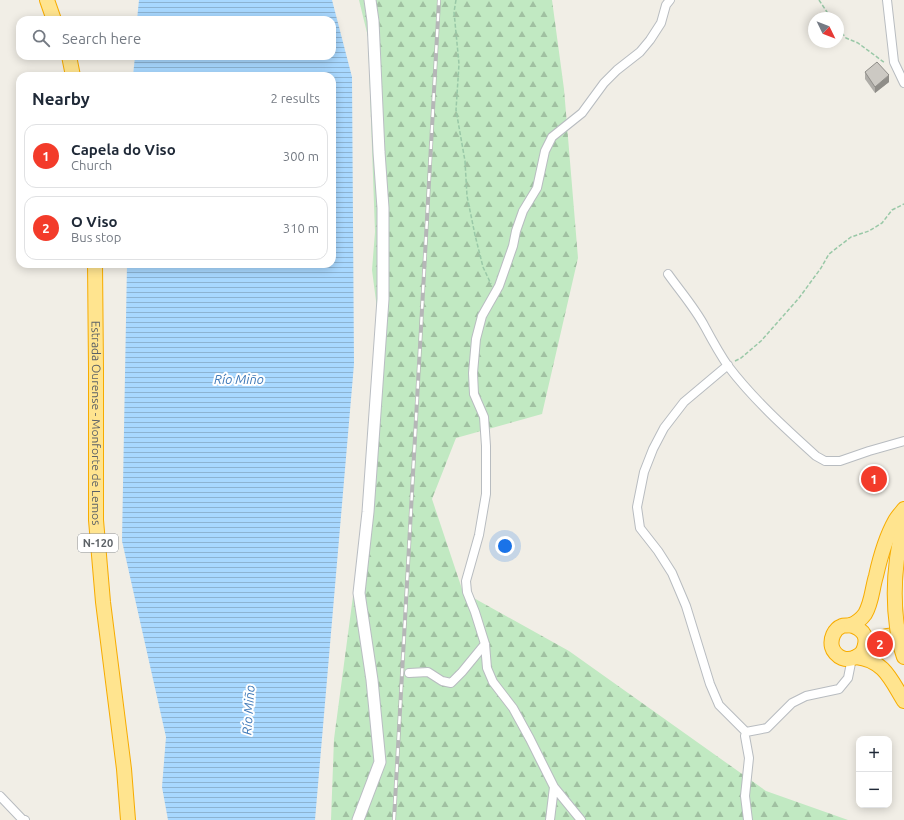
<!DOCTYPE html>
<html lang="en">
<head>
<meta charset="utf-8">
<style>
  body { margin:0; font-family:Ubuntu,sans-serif; background:#f6f6f7; color:#1f2937 }
  .controls { position:absolute; right:12px; bottom:12px; display:grid; overflow:hidden; border-radius:8px; box-shadow:0 2px 10px #0003 }
  .controls button { width:36px; height:36px; display:grid; place-items:center; padding:0; border:0; border-bottom:1px solid #e0e1e3; background:#fff; color:#1f2937; font:20px sans-serif }
  .compass { position:absolute; left:808px; top:12px; width:36px; height:36px; border-radius:50%; background:#fff; box-shadow:0 2px 10px #0003; rotate:133deg }
  .you { position:absolute; left:505px; top:546px; width:14px; height:14px; margin:-10px; border:3px solid #fff; border-radius:50%; background:#1a73e8; box-shadow:0 0 0 6px #1a73e833 }
  .badge { display:grid; place-items:center; width:26px; height:26px; border-radius:50%; background:#f33b2a; color:#fff; font-size:13px; font-weight:700 }
  .pin { position:absolute; translate:-50% -50%; border:2px solid #fff; box-shadow:0 1px 4px #0006 }
  .list { margin:0; padding:0; list-style:none }
  h2 { display:flex; justify-content:space-between; align-items:center; height:52px; margin:0; padding:0 16px; font-size:17px }
  h2 small { font-size:13px; font-weight:400; color:#747a83 }
  .list li { display:grid; grid-template-columns:26px 1fr auto; gap:12px; align-items:center; box-sizing:border-box; height:64px; margin:0 8px 8px; padding:0 8px; border:1px solid #e0e1e3; border-radius:12px }
  .list b { display:block; font-size:15px; white-space:nowrap }
  .list p { margin:0; font-size:13px; white-space:nowrap; color:#747a83 }
  .list em { font-size:13px; font-style:normal; color:#747a83 }
  .icon { flex:none; width:22px; height:22px; fill:none; stroke:currentColor; stroke-width:2; stroke-linecap:round; stroke-linejoin:round }
  .map { position:relative; flex:none; width:904px; height:820px; overflow:hidden }
  .search { position:absolute; background:#fff; box-shadow:0 2px 10px #0003; left:16px; top:16px; width:320px; height:44px; display:flex; align-items:center; gap:10px; box-sizing:border-box; padding:0 14px; border-radius:12px; color:#747a83; font-size:15px }
  .panel { position:absolute; background:#fff; box-shadow:0 2px 10px #0003; left:16px; top:72px; width:320px; height:196px; border-radius:12px }
  .map>svg:first-child { display:block }
</style>
</head>
<body>
<div class="map">
<svg width="904" height="820" viewBox="0 0 904 820">
  <defs>
    <pattern id="forest-firs" width="22" height="20" patternUnits="userSpaceOnUse"><rect width="22" height="20" fill="#c1e9c2"/><path d="M5 1l3.5 6h-7zM16 11l3.5 6h-7z" fill="#a0c0a1"/></pattern>
    <pattern id="water-rules" width="6" height="5" patternUnits="userSpaceOnUse"><rect width="6" height="5" fill="#a8d8ff"/><path d="M0 2.5h6" fill="none" stroke="#8cb3d2"/></pattern>
  </defs>
  <rect width="100%" height="100%" fill="#f1eee6"/>
  <path fill="url(#forest-firs)" d="M359,0H552L564,89L578,258L542,414L456,438L432,499L463,592L569,651L766,791L848,820H331L334,739L384,363L372,270L375,232L368,37Z"/>
  <path fill="url(#water-rules)" d="M139,0H332L352,77L354,364L315,820H168L162,787L166,737L122,541L127,264H332V76H133L135,56H332V20H137Z"/>
  <g fill="none" stroke-linecap="round" stroke-linejoin="round">
    <defs>
      <path id="street" d="M887,0L894,62L904,83
        M668,274C680,291 695,308 705,327C712,340 719,353 728,366C753,399 785,428 816,456L825,461H840L869,451L904,441
        M728,365L684,402L664,428L653,449L644,472L637,507L640,528L658,551L672,573L686,606L710,684L719,705L746,732
        M409,673L428,672L442,681L451,683L462,672L485,644
        M554,787L581,820
        M0,796L22,819L25,820
        M550,820L554,787L530,739L513,708L493,682L487,668L485,644L475,612L467,592L466,581L479,535L486,494V446L484,417L474,394L473,373L476,339L482,316L499,286L513,246L516,231L523,211L537,188L545,151L552,137L582,113L604,83L617,70L640,52L650,40L661,23L666,5L670,0
        M748,820L745,796L749,758L745,736L746,732L767,728L792,703L806,696L839,689L848,678L852,658"/>
      <path id="secondary" d="M358,820L380,762L372,680L359,593L368,512L383,299V208L379,152L373,21L370,0"/>
      <g id="highway">
        <path d="M47,0L54,20"/>
        <path d="M69,56L73,76"/>
        <path id="s1" d="M95,264L96,369V520L103,602L124,769L128,820"/>
        <path d="M904,509C901,513 897,517 895,521C886,537 880,558 876,576C872,589 872,602 865,614C862,618 856,623 851,625C848,626 844,625 842,626C834,629 830,639 832,647C833,651 837,656 842,658C857,664 868,645 880,638C887,635 897,635 904,634"/>
        <path d="M851,625C864,630 869,637 863,651"/>
        <path d="M897,627C892,591 895,558 904,522"/>
        <path d="M899,641L904,657"/>
        <path d="M856,657C884,660 891,680 904,701"/>
      </g>
    </defs>
    <use href="#street" stroke="#b8bcc0" stroke-width="10"/>
    <use href="#secondary" stroke="#b9bdc2" stroke-width="13"/>
    <use href="#highway" stroke="#f7ac00" stroke-width="16"/>
    <path stroke="#99c8a7" stroke-width="1.5" stroke-dasharray="4 2" stroke-linecap="butt" d="M456,0L454,12L459,64L456,110L465,161L467,196L475,235L483,267L491,284
      M819,0L831,18
      M838,28L846,38L858,43L885,63
      M735,361L741,358L761,341L799,298L821,268L829,254L851,237L869,231L882,223L892,210L904,204"/>
    <use href="#street" stroke="#fff" stroke-width="8"/>
    <use href="#secondary" stroke="#fff" stroke-width="11"/>
    <use href="#highway" stroke="#ffe48f" stroke-width="14"/>
    <defs>
      <path id="rail" d="M394,820L439,0"/>
    </defs>
    <use href="#rail" stroke="#b5b6b7" stroke-width="4"/>
    <use href="#rail" stroke="#fff" stroke-width="2.5" stroke-dasharray="8" stroke-linecap="butt"/>
    <defs>
      <path id="highway-bridge" d="M897,627L899,641"/>
    </defs>
    <use href="#highway-bridge" stroke="#f7ac00" stroke-width="16" stroke-linecap="butt"/>
    <use href="#highway-bridge" stroke="#ffe48f" stroke-width="14"/>
  </g>
  <path fill="#afada8" d="M865,72L889,82L875,93L865,79Z"/>
  <path fill="#8f8d88" d="M889,75V82L875,93V87Z"/>
  <path fill="#ccc9c3" stroke="#8f8d88" d="M877,62L889,75L875,87L865,72Z"/>
  <g text-anchor="middle" stroke-width="4" stroke-linejoin="round" paint-order="stroke">
    <rect fill="#fff" stroke="#8e9195" stroke-width="1" x="78" y="534" width="40" height="18" rx="3"/>
    <g font-size="11" font-weight="bold" fill="#5d6267">
      <text x="98" y="547">N-120</text>
    </g>
    <g font-size="12" fill="#5d6267" stroke="#fff">
      <text dy="4" stroke="none"><textPath href="#s1" startOffset="159">Estrada Ourense - Monforte de Lemos</textPath></text>
    </g>
    <g font-size="13" font-style="italic" fill="#3d78b8" stroke="#fff">
      <text x="239" y="384">Río Miño</text>
      <text transform="translate(248 710) rotate(-86)" y="5">Río Miño</text>
    </g>
  </g>
</svg>
<div class="controls">
<button>+</button>
<button>−</button>
</div>
<svg class="compass" viewBox="-18 -18 36 36"><path d="M0-13l5 13h-10z" fill="#e53935"/><path d="M0 13l5-13h-10z" fill="#747a83"/></svg>
<div class="you"></div>
<div class="pin badge" style="left:874px;top:479px">1</div>
<div class="pin badge" style="left:880px;top:644px">2</div>
<div class="search"><svg class="icon" aria-label="search" viewBox="0 0 24 24"><circle cx="10" cy="10" r="6"/><path d="M15 15l6 6"/></svg>Search here</div>
<section class="panel">
<h2>Nearby<small>2 results</small></h2>
<ul class="list">
<li><span class="badge">1</span><div><b>Capela do Viso</b><p>Church</p></div><em>300 m</em></li>
<li><span class="badge">2</span><div><b>O Viso</b><p>Bus stop</p></div><em>310 m</em></li>
</ul>
</section>
</div>
</body>
</html>
